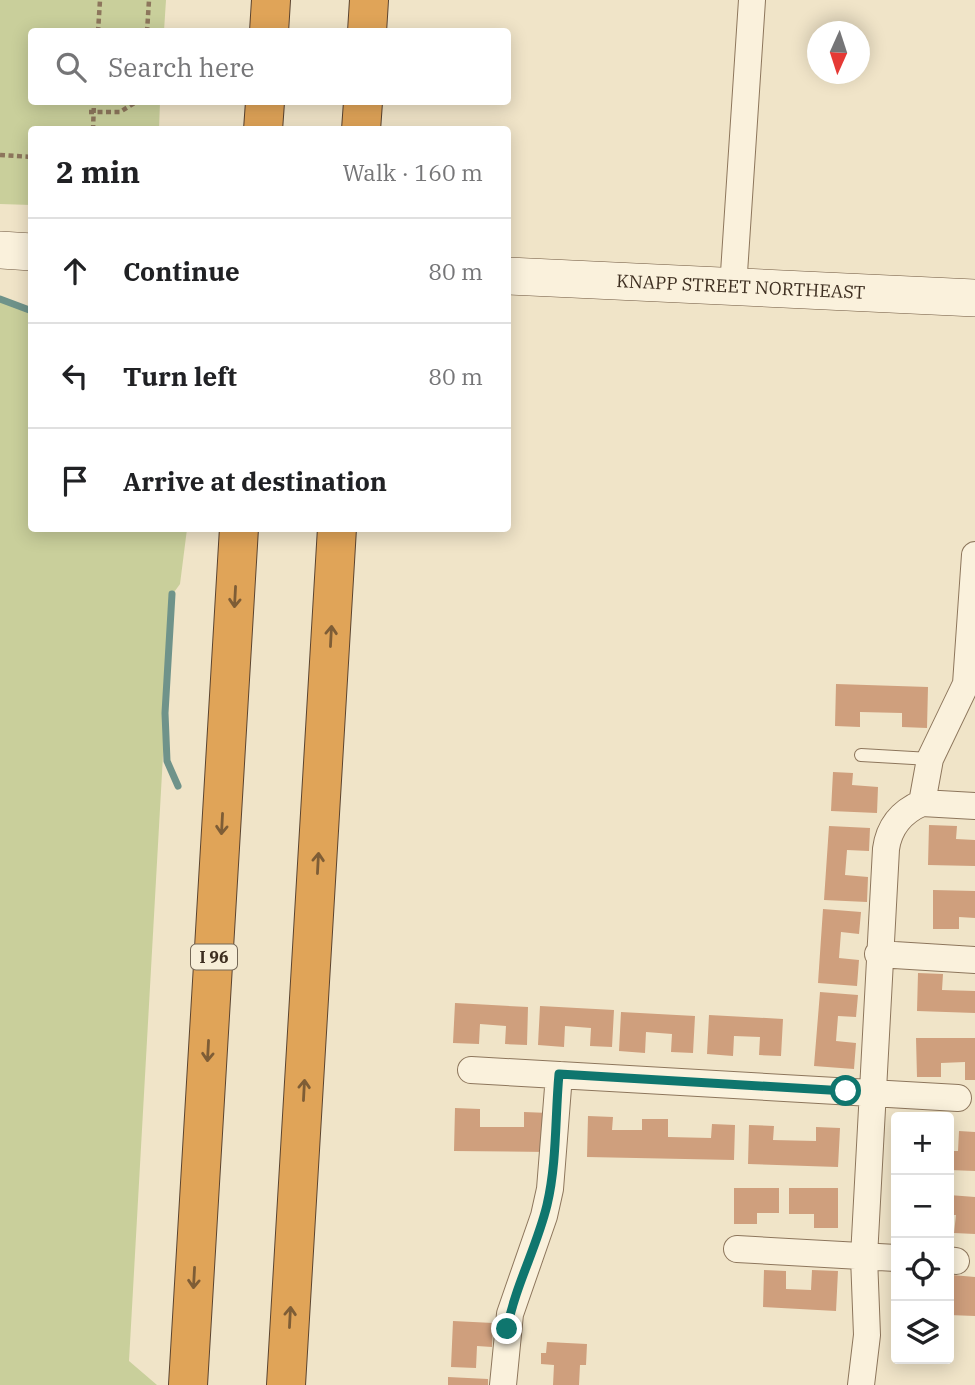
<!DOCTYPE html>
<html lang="en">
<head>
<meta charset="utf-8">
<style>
  body { margin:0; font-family:"IBM Plex Serif",serif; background:#f6f6f6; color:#202124 }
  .controls { position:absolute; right:21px; bottom:21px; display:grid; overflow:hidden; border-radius:7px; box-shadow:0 4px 18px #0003 }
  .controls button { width:63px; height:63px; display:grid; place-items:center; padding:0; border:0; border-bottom:2px solid #e0e0e0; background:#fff; color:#202124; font:35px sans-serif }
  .compass { position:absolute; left:807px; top:21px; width:63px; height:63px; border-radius:50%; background:#fff; box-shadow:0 4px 18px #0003; rotate:183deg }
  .stop { position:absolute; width:21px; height:21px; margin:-16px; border:5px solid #0f766e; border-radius:50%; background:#fff }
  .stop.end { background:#0f766e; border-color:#fff; box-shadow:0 2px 7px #0008 }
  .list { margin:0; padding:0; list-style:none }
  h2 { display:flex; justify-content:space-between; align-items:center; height:91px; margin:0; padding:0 28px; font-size:30px }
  h2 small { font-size:23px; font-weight:400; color:#757577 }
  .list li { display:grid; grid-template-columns:46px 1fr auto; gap:21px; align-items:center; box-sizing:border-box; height:105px; padding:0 28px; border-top:2px solid #e0e0e0 }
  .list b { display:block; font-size:26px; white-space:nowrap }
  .list em { font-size:23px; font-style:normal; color:#757577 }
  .icon { flex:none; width:38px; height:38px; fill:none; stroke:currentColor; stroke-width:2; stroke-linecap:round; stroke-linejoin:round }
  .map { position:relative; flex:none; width:975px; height:1385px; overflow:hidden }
  .search { position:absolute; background:#fff; box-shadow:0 4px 18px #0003; left:28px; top:28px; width:483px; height:77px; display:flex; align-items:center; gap:18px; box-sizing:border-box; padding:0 24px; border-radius:7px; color:#757577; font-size:26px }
  .panel { position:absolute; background:#fff; box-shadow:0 4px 18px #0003; left:28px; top:126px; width:483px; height:406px; border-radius:7px }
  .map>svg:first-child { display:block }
</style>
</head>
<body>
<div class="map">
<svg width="975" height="1385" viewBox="0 0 975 1385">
  <rect width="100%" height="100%" fill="#f0e4c8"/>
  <path fill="#c9cf9b" d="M0,0H166L164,31L32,32V102H160L159,129L32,130L31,205L0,204Z
    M0,299L31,311L32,528L187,529L180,584L172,595L129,1361L157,1385H0Z"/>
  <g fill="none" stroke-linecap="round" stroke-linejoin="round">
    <path stroke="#6f938a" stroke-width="7" d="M0,299L32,311
      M172,594L165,713L167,761L178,786"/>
  </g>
  <path fill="#cf9f7d" d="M836,684L928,687L927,728L902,727V713L860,712V727L835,726Z
    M833,772L853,773L852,785L878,787L877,813L831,811Z
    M929,825L957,826L956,839L975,840V866L928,865Z
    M829,826L870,828L869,851L847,850L845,875L868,877L867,902L824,900Z
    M933,890L975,891V918L959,917V929H933Z
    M823,909L861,912L859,934L841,932L839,958L859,960L857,986L818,983Z
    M918,973L943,974L942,990L975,991V1013L917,1011Z
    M820,992L858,995L856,1017L838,1016L836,1041L856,1043L854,1069L814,1066Z
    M455,1003L528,1007L527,1045L505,1044L506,1026L480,1024L479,1044L453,1043Z
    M540,1006L614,1010L612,1047L590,1046L591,1028L565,1026L564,1047L538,1045Z
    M621,1012L695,1016L693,1053L671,1052L672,1034L646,1032L645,1053L619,1051Z
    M709,1015L783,1019L781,1056L759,1055L760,1037L734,1036L733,1056L707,1054Z
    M916,1038H975V1080H965V1062L941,1063V1077H917Z
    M455,1108L480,1109V1127H524V1112L549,1113L548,1152L454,1151Z
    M588,1116L613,1117L612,1130H642V1119H668V1137L711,1138L712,1124L735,1125L734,1160L587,1157Z
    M749,1125L774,1126L773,1140L816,1141V1127L840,1128L838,1167L748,1164Z
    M959,1131L975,1132V1171L949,1170V1151H958Z
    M734,1188H779V1213H757V1224H734Z
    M789,1188H838V1228H814V1214H789Z
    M949,1195L975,1197V1234L954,1233L956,1215H949Z
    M764,1270L786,1271V1289L811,1290L812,1270L838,1271L836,1311L763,1307Z
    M952,1275L975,1277V1316L949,1315Z
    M453,1321L493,1323L492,1347L477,1346L476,1368L451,1367Z
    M547,1342L587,1344L586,1365H580L579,1385H553L554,1365L541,1364V1353H546Z
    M448,1377L488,1379V1385H448Z"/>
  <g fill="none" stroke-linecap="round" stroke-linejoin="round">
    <defs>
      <path id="lane" d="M861,755L930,759"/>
      <path id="street" d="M733,288L752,0
        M922,803L975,806
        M878,954L975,960
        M471,1070L958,1098
        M737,1249L896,1258
        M949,1260L956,1261
        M503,1385L510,1314L544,1216L550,1189L559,1075
        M861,1385L867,1335L864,1257L886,849C889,827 901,812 922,803L930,759L966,684L975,555"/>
      <g id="secondary">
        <path d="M0,250L32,252"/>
        <path id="s1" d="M508,276L975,298"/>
      </g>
      <path id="highway" d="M269,32L271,0
        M367,32L369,0
        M263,130L265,102
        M361,130L363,102
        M188,1385L239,528
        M286,1385L337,528"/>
    </defs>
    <use href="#lane" stroke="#8d765c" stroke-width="14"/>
    <use href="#street" stroke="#8d765c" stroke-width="28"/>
    <use href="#secondary" stroke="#6f573f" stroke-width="38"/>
    <use href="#highway" stroke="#5b4430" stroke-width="40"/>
    <path stroke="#8d765c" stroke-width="4.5" stroke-dasharray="5 3.5" stroke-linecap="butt" d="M98,32L100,0
      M147,32L149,0
      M89,112H120L136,102
      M93,130L94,102
      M0,155L32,157"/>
    <use href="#lane" stroke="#faf1dc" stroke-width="12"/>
    <use href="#street" stroke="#faf1dc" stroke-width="26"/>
    <use href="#secondary" stroke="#faf1dc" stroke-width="37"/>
    <use href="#highway" stroke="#e0a458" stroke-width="38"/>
  </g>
  <defs><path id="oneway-shaft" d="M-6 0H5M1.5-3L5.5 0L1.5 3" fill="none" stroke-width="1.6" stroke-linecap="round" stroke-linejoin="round" transform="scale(1.75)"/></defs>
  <g stroke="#7e5d36">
    <use href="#oneway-shaft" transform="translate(235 597) rotate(93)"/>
    <use href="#oneway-shaft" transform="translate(331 636) rotate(-87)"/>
    <use href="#oneway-shaft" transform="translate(222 824) rotate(93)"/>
    <use href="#oneway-shaft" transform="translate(318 863) rotate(-87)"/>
    <use href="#oneway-shaft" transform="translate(208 1051) rotate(93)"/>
    <use href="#oneway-shaft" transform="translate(304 1090) rotate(-87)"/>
    <use href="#oneway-shaft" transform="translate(194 1278) rotate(93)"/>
    <use href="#oneway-shaft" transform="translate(290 1317) rotate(-87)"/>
  </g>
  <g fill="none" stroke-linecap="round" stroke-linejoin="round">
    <path stroke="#0f766e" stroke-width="9" d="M507,1329C515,1286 537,1247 547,1205C557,1163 555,1117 559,1074L846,1091"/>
  </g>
  <g text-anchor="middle" stroke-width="5" stroke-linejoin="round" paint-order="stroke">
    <rect fill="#f7eed8" stroke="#756857" stroke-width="2" x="191" y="944.5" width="46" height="25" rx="5"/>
    <g font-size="16" font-weight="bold" fill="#3d2e20">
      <text x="214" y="963">I 96</text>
    </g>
    <g font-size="18" fill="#3d2e20" stroke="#f7eed8">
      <text dy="6" stroke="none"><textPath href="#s1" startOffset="233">KNAPP STREET NORTHEAST</textPath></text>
    </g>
  </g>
</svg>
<div class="controls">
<button>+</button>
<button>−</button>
<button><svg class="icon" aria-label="locate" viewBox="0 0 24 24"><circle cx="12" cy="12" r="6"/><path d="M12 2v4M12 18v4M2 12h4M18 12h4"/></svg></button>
<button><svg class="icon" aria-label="layers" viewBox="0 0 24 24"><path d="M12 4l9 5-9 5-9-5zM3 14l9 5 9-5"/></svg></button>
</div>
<svg class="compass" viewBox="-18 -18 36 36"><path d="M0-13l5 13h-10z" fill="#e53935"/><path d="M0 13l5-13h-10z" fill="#757577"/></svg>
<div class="stop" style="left:846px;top:1091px"></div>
<div class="stop end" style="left:507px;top:1329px"></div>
<div class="search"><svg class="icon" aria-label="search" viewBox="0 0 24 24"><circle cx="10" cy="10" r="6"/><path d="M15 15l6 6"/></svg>Search here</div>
<section class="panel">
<h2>2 min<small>Walk · 160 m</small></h2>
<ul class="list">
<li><svg class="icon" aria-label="ahead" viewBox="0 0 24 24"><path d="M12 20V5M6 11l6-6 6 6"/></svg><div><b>Continue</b></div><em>80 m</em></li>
<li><svg class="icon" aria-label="left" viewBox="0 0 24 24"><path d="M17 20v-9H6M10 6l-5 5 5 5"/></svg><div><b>Turn left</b></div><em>80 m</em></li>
<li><svg class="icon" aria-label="arrive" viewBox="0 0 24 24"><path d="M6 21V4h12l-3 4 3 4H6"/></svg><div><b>Arrive at destination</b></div></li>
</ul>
</section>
</div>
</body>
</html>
